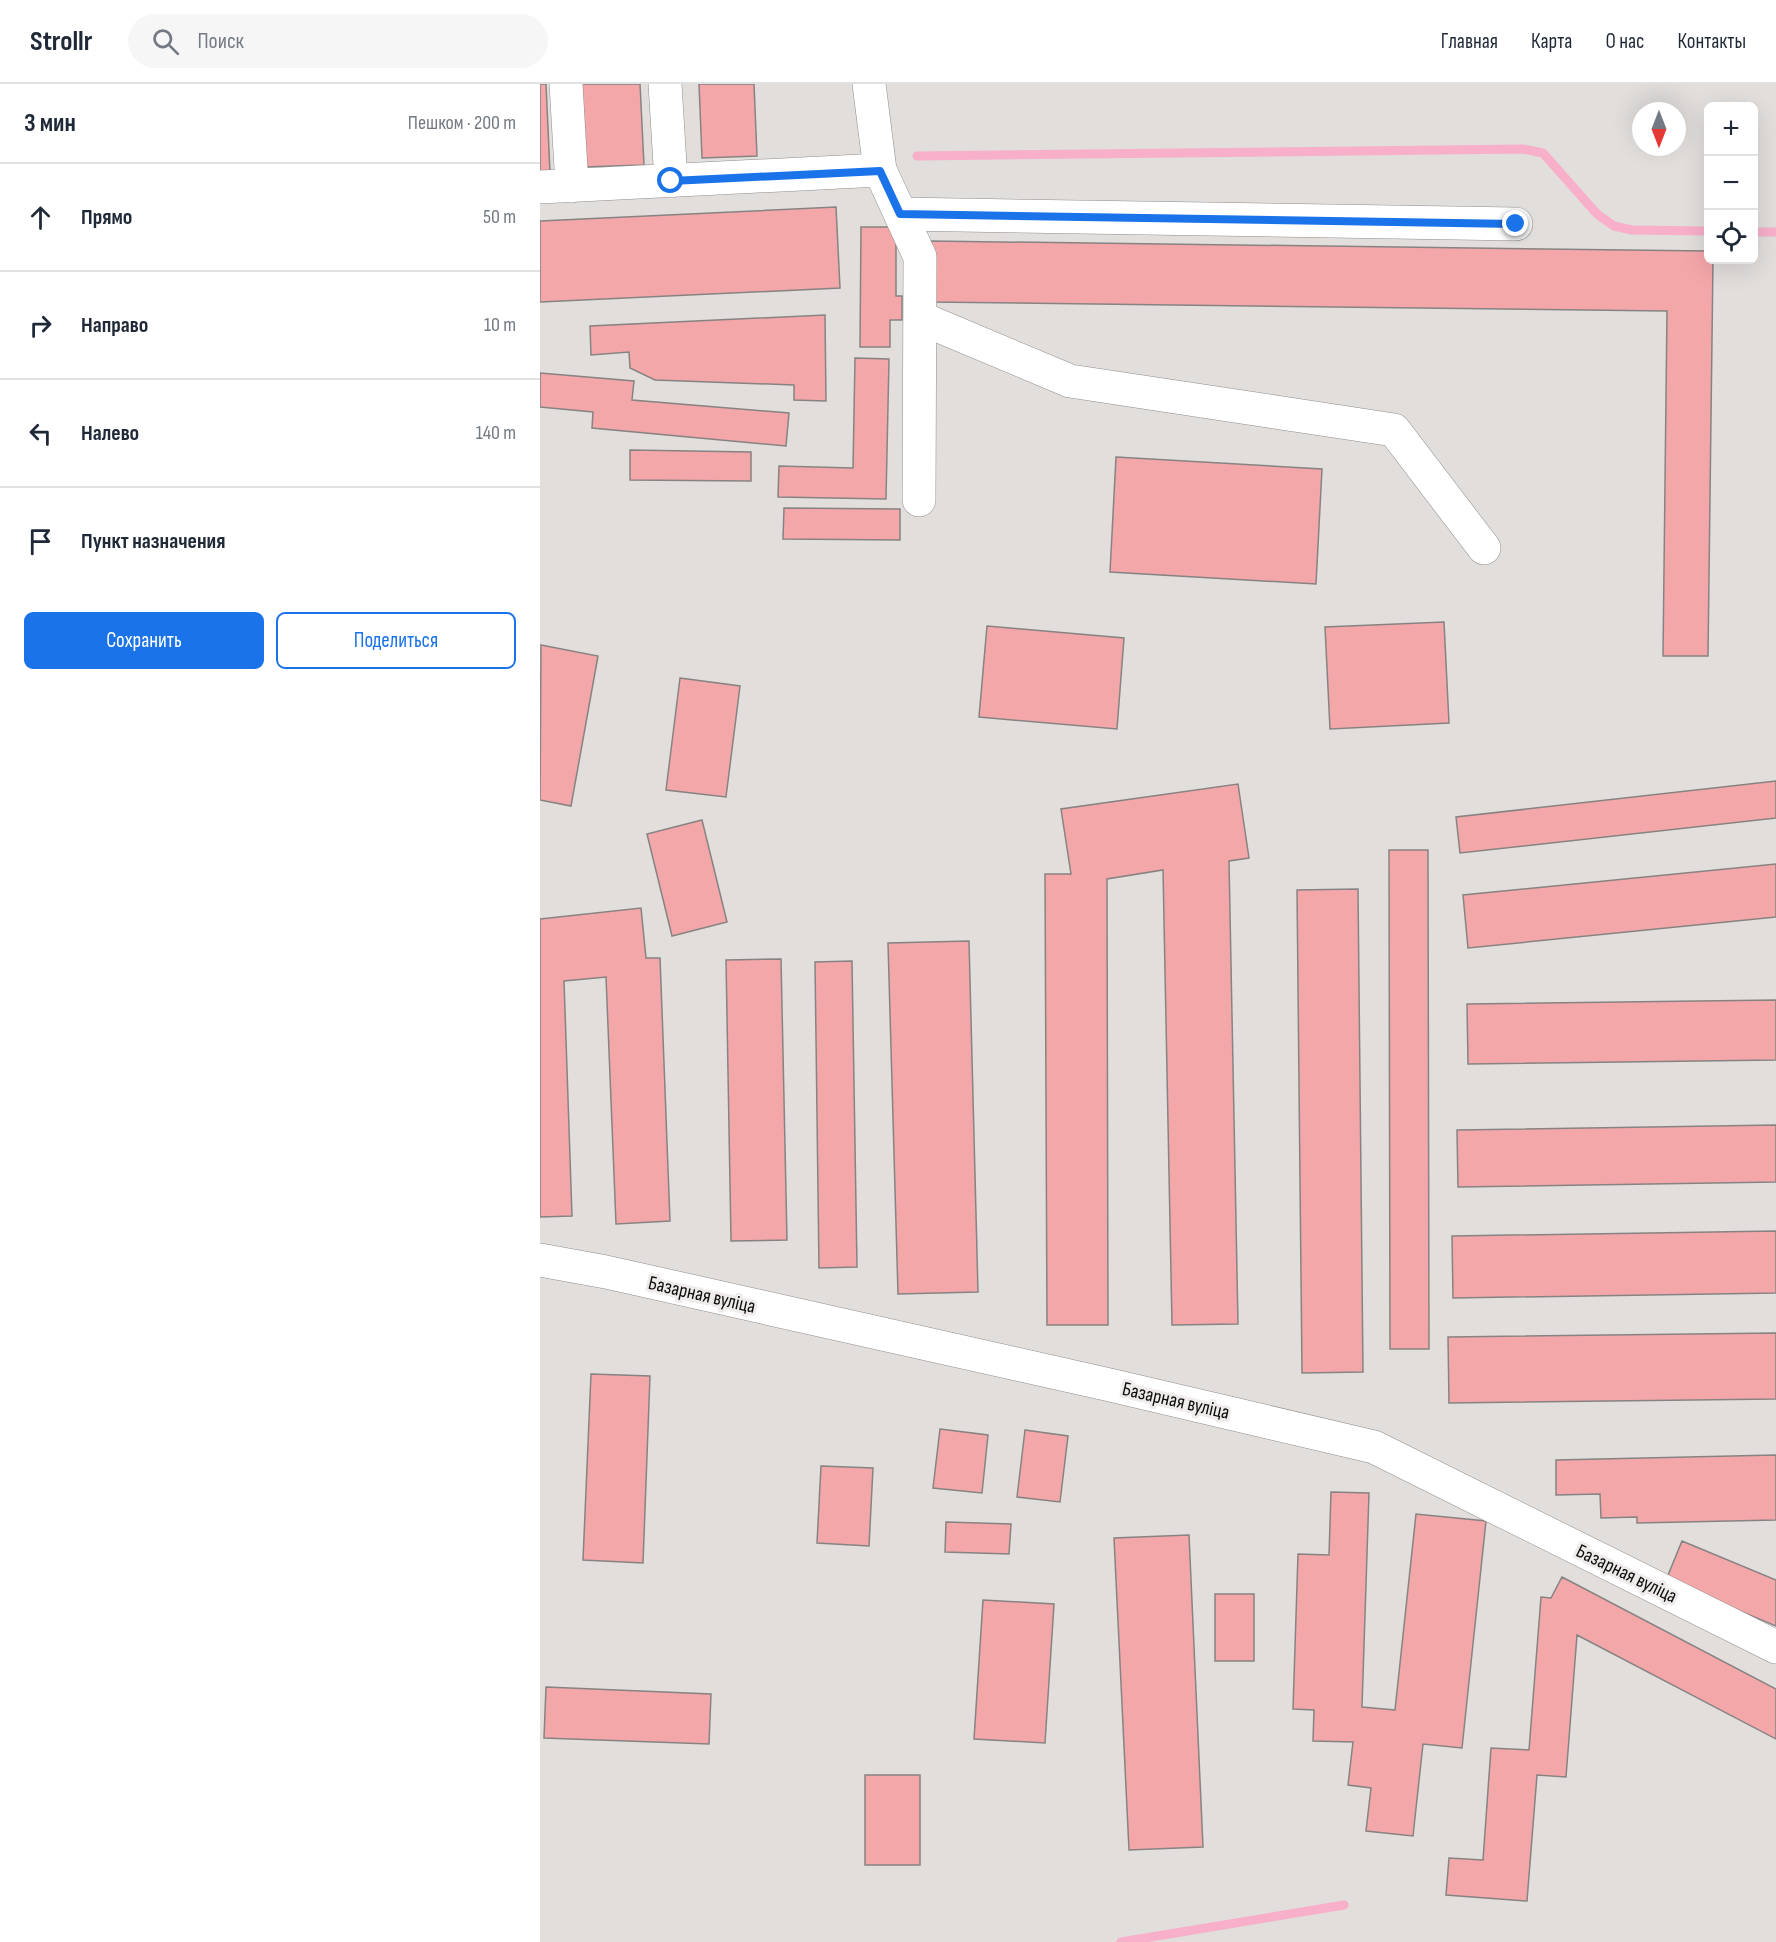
<!DOCTYPE html>
<html lang="ru">
<head>
<meta charset="utf-8">
<style>
  body { margin:0; font-family:"Sofia Sans Condensed",sans-serif; background:#f6f6f7; color:#1f2937 }
  .controls { position:absolute; right:18px; top:18px; display:grid; overflow:hidden; border-radius:9px; box-shadow:0 6px 24px #0002 }
  .controls button { width:54px; height:54px; display:grid; place-items:center; padding:0; border:0; border-bottom:2px solid #e0e1e3; background:#fff; color:#1f2937; font:30px sans-serif }
  .compass { position:absolute; left:1092px; top:18px; width:54px; height:54px; border-radius:50%; background:#fff; box-shadow:0 6px 24px #0002; rotate:180deg }
  .stop { position:absolute; width:18px; height:18px; margin:-14px; border:4px solid #1a73e8; border-radius:50%; background:#fff }
  .stop.end { background:#1a73e8; border-color:#fff; box-shadow:0 2px 6px #0008 }
  .list { margin:0; padding:0; list-style:none }
  h2 { display:flex; justify-content:space-between; align-items:center; height:78px; margin:0; padding:0 24px; font-size:26px }
  h2 small { font-size:20px; font-weight:400; color:#747a83 }
  .list li { display:grid; grid-template-columns:39px 1fr auto; gap:18px; align-items:center; box-sizing:border-box; height:108px; padding:0 24px; border-top:2px solid #e0e1e3 }
  .list b { display:block; font-size:22px; white-space:nowrap }
  .list em { font-size:20px; font-style:normal; color:#747a83 }
  .actions { display:flex; gap:12px; padding:18px 24px }
  .actions a { flex:1; padding:14px 0; border:2px solid #1a73e8; border-radius:9px; text-align:center; font-size:21px; color:#1a73e8 }
  .actions .main { background:#1a73e8; color:#fff }
  .icon { flex:none; width:33px; height:33px; fill:none; stroke:currentColor; stroke-width:2; stroke-linecap:round; stroke-linejoin:round }
  .map { position:relative; flex:none; width:1236px; height:1858px; overflow:hidden }
  header { display:flex; align-items:center; gap:36px; box-sizing:border-box; height:84px; padding:0 30px; background:#fff; border-bottom:2px solid #e0e1e3 }
  header strong { font-size:28px }
  nav { display:flex; gap:33px; margin-inline-start:auto; font-size:21px }
  .search { width:420px; height:54px; background:#f6f6f7; display:flex; align-items:center; gap:15px; box-sizing:border-box; padding:0 21px; border-radius:33px; color:#747a83; font-size:22px }
  main { display:flex }
  aside { flex:1; background:#fff }
  .map>svg:first-child { display:block }
</style>
</head>
<body>
<header>
<strong>Strollr</strong>
<div class="search"><svg class="icon" aria-label="search" viewBox="0 0 24 24"><circle cx="10" cy="10" r="6"/><path d="M15 15l6 6"/></svg>Поиск</div>
<nav><a>Главная</a><a>Карта</a><a>О нас</a><a>Контакты</a></nav>
</header>
<main>
<aside>
<h2>3 мин<small>Пешком · 200 m</small></h2>
<ul class="list">
<li><svg class="icon" aria-label="ahead" viewBox="0 0 24 24"><path d="M12 20V5M6 11l6-6 6 6"/></svg><div><b>Прямо</b></div><em>50 m</em></li>
<li><svg class="icon" aria-label="right" viewBox="0 0 24 24"><path d="M7 20v-9h11M14 6l5 5-5 5"/></svg><div><b>Направо</b></div><em>10 m</em></li>
<li><svg class="icon" aria-label="left" viewBox="0 0 24 24"><path d="M17 20v-9H6M10 6l-5 5 5 5"/></svg><div><b>Налево</b></div><em>140 m</em></li>
<li><svg class="icon" aria-label="arrive" viewBox="0 0 24 24"><path d="M6 21V4h12l-3 4 3 4H6"/></svg><div><b>Пункт назначения</b></div></li>
</ul>
<div class="actions"><a class="main">Сохранить</a><a>Поделиться</a></div>
</aside>
<div class="map">
<svg width="1236" height="1858" viewBox="0 0 1236 1858">
  <rect width="100%" height="100%" fill="#e1dedc"/>
  <g fill="none" stroke-linecap="round" stroke-linejoin="round">
    <path stroke="#f8afca" stroke-width="9" d="M377,72L983,65L1003,69L1057,130L1074,142L1092,146L1168,147
      M1214,148H1236
      M581,1858L804,1821"/>
  </g>
  <path fill="#f4a7a9" stroke="#878383" stroke-width="1.5" d="M0,0H6L10,88H0Z
    M38,0H100L104,81L42,83Z
    M159,0H214L217,72L162,74Z
    M296,123L300,204L0,218V137Z
    M321,143H356V212H362V236H350V263H320Z
    M390,157L1168,167V176H1173L1168,572H1123L1127,227L389,218Z
    M285,231L286,317L254,316V301L115,296L90,284L89,268L51,271L50,242Z
    M315,274L349,275L346,415L238,413L239,382L313,384Z
    M0,289L94,297L92,316L249,329L246,362L52,344L53,328L0,323Z
    M90,366L211,368V397L90,396Z
    M576,373L782,385L776,500L570,488Z
    M244,424L360,425V456L243,455Z
    M904,538L909,639L790,645L785,543Z
    M447,542L584,554L577,645L439,633Z
    M1,561L58,572L31,722L0,716Z
    M140,594L200,602L186,713L126,706Z
    M1236,697V734L920,769L916,733Z
    M698,700L709,774L689,777L698,1240L632,1241L623,786L567,795L568,1241H507L505,790H531L521,725Z
    M162,736L187,838L132,852L107,750Z
    M849,766H888L889,1265H850Z
    M1236,780V833L928,864L923,811Z
    M818,805L823,1288L762,1289L757,806Z
    M101,824L106,874H120L130,1137L76,1140L66,893L24,897L32,1132L0,1133V835Z
    M429,857L438,1208L358,1210L348,859Z
    M241,875L247,1156L191,1157L186,876Z
    M312,877L317,1183L279,1184L275,878Z
    M1236,916V976L928,980L927,920Z
    M1236,1041V1098L918,1103L917,1046Z
    M1236,1147V1209L913,1214L912,1152Z
    M1236,1249V1315L909,1319L908,1253Z
    M51,1290L110,1292L103,1479L43,1476Z
    M400,1345L448,1351L442,1409L393,1404Z
    M485,1346L528,1352L520,1418L477,1413Z
    M1236,1371V1436L1097,1439V1433L1061,1434L1060,1410L1016,1411V1376Z
    M281,1382L333,1384L329,1462L277,1459Z
    M791,1408L829,1409L822,1623L855,1626L876,1430L946,1437L922,1664L883,1660L873,1752L826,1747L831,1704L808,1701L813,1658L773,1657L774,1626L753,1625L758,1470L789,1471Z
    M406,1438L471,1440L469,1470L405,1468Z
    M649,1451L663,1763L589,1766L574,1454Z
    M1142,1457L1236,1496V1542L1126,1496Z
    M1022,1493L1236,1605V1655L1037,1551L1026,1693L997,1691L987,1817L906,1811L909,1774L943,1776L951,1664L989,1666L1001,1513L1011,1514Z
    M675,1510H714V1577H675Z
    M443,1516L514,1520L505,1659L434,1655Z
    M6,1603L171,1610L169,1660L4,1654Z
    M325,1691H380V1781H325Z"/>
  <g fill="none" stroke-linecap="round" stroke-linejoin="round">
    <defs>
      <path id="minor" d="M26,0L32,102
        M125,0L131,97
        M329,0L340,86L380,173L379,416
        M0,103L340,86
        M360,130L976,140
        M380,234L530,297L854,346L944,464
        M0,1176L66,1188L570,1301L834,1363L1236,1563"/>
    </defs>
    <use href="#minor" stroke="#908d8c" stroke-width="34"/>
    <use href="#minor" stroke="#fff" stroke-width="33"/>
  </g>
  <g fill="none" stroke-linecap="round" stroke-linejoin="round">
    <path stroke="#1a73e8" stroke-width="8" d="M131,97L340,87L360,130L976,140"/>
  </g>
  <g text-anchor="middle" stroke-width="6" stroke-linejoin="round" paint-order="stroke">
    <g font-size="20" fill="#0d0c0c" stroke="#efebea">
      <text transform="translate(162 1210) rotate(13)" y="7">Базарная вуліца</text>
      <text transform="translate(636 1316) rotate(13)" y="7">Базарная вуліца</text>
      <text transform="translate(1087 1489) rotate(26)" y="7">Базарная вуліца</text>
    </g>
  </g>
</svg>
<div class="controls">
<button>+</button>
<button>−</button>
<button><svg class="icon" aria-label="locate" viewBox="0 0 24 24"><circle cx="12" cy="12" r="6"/><path d="M12 2v4M12 18v4M2 12h4M18 12h4"/></svg></button>
</div>
<svg class="compass" viewBox="-18 -18 36 36"><path d="M0-13l5 13h-10z" fill="#e53935"/><path d="M0 13l5-13h-10z" fill="#747a83"/></svg>
<div class="stop" style="left:131px;top:97px"></div>
<div class="stop end" style="left:976px;top:140px"></div>
</div>
</main>
</body>
</html>
